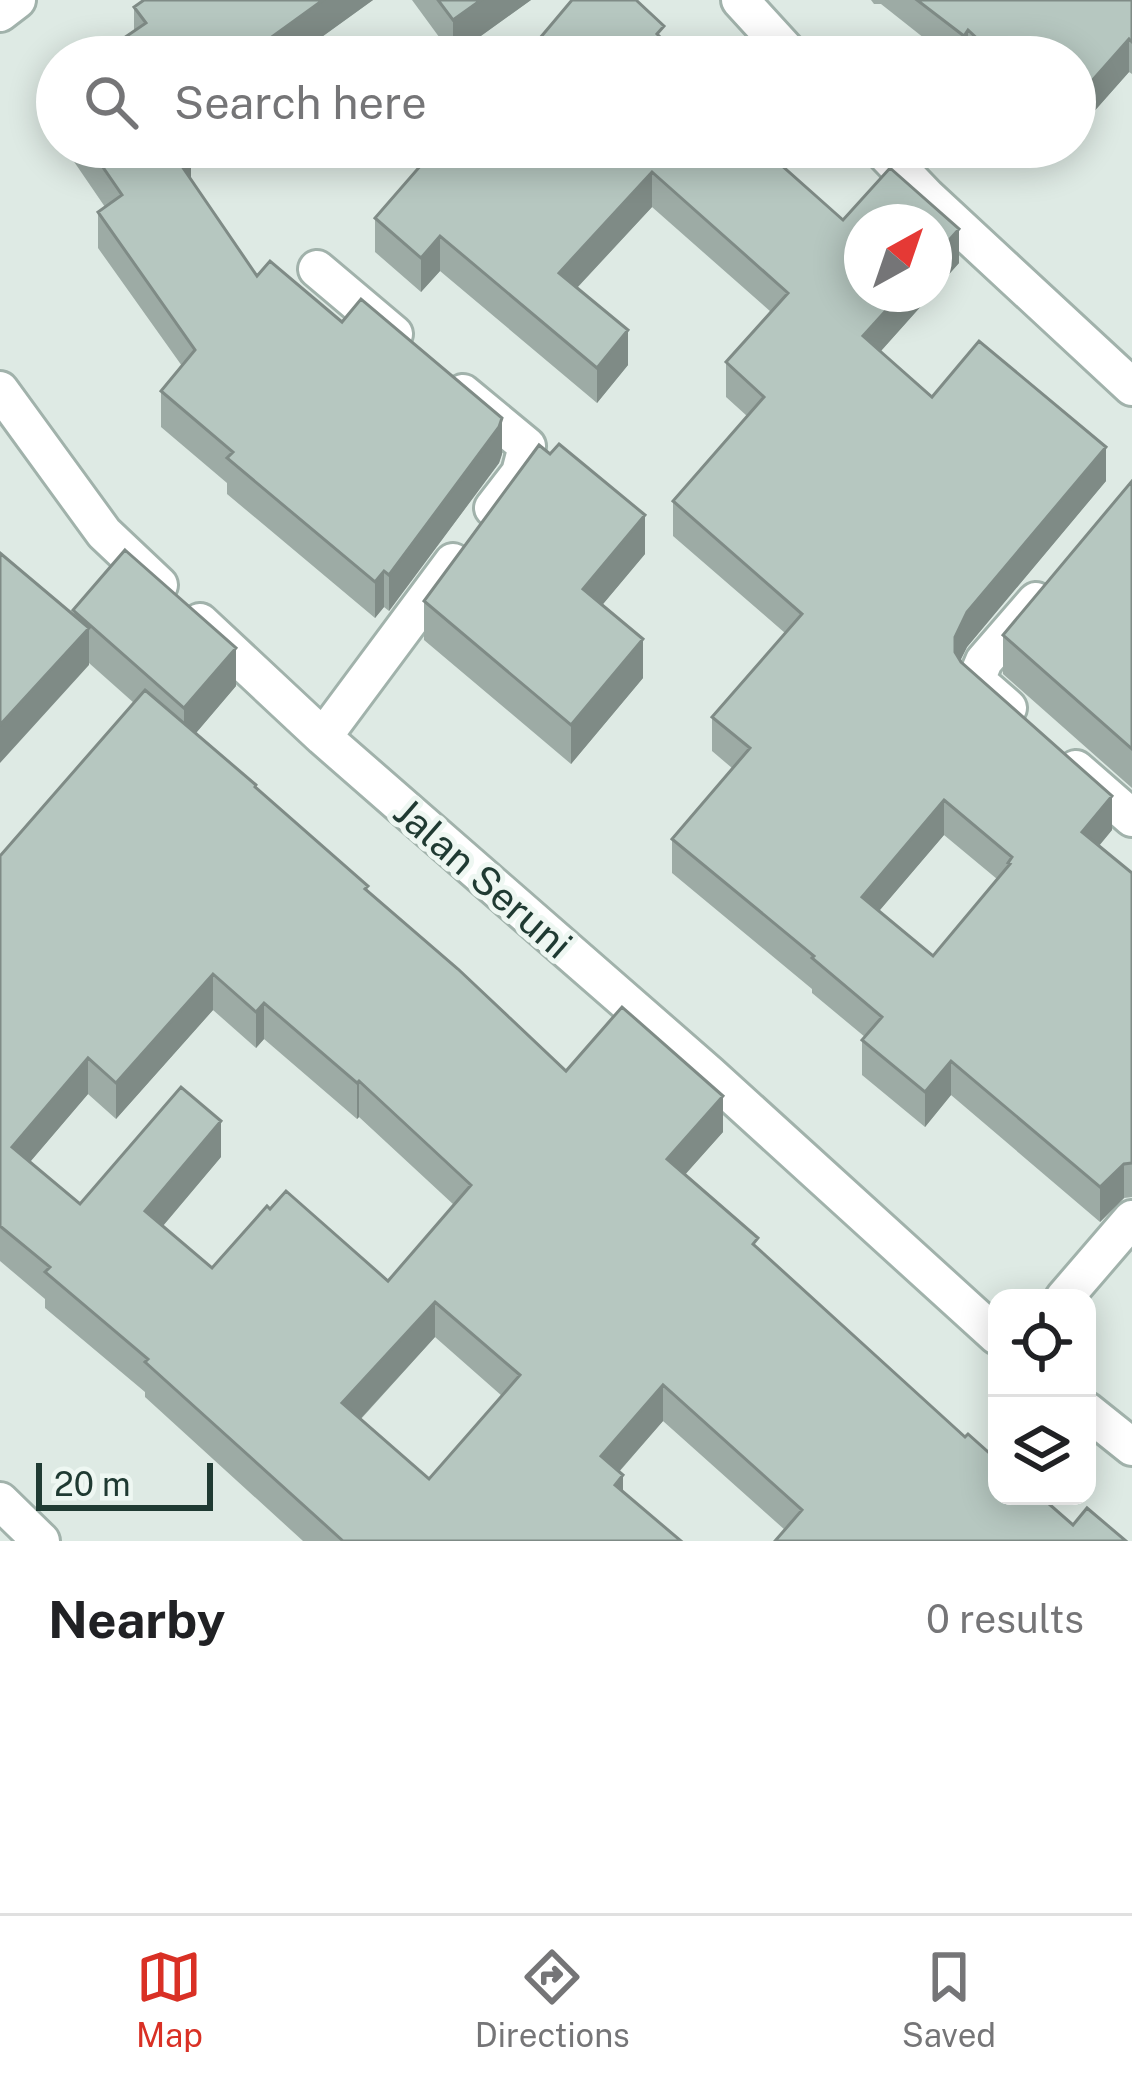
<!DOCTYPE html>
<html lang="en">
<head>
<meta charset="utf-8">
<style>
  body { margin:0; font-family:"Public Sans",sans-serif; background:#f6f6f6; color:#202124 }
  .controls { position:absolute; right:36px; bottom:36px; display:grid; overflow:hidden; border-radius:24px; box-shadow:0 6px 30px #0003 }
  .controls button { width:108px; height:108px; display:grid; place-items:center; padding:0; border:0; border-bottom:3px solid #e0e0e0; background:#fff; color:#202124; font:60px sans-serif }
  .compass { position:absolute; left:844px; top:204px; width:108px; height:108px; border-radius:50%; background:#fff; box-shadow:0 6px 30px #0003; rotate:40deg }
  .scale { position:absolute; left:36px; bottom:30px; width:177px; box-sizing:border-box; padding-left:12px; border:6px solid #1f3a32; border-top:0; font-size:33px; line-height:42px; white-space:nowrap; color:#1f3a32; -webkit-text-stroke:9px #eef7f2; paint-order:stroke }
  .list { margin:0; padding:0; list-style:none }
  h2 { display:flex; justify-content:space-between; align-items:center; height:156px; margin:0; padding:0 48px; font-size:51px }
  h2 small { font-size:39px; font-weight:400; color:#757577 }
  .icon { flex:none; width:66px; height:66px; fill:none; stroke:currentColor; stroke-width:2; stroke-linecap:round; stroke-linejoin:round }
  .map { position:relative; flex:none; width:1132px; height:1541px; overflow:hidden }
  .search { position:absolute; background:#fff; box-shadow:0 6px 30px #0003; left:36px; right:36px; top:36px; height:132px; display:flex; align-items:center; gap:30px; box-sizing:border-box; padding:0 42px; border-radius:66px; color:#757577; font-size:45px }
  .sheet { height:372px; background:#fff }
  nav { display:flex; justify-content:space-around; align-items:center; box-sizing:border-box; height:168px; border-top:3px solid #e0e0e0; background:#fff; font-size:33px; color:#757577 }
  nav a { display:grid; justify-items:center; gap:6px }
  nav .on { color:#d93025 }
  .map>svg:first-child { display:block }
</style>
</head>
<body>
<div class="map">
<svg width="1132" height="1541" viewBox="0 0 1132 1541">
  <rect width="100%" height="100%" fill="#deeae4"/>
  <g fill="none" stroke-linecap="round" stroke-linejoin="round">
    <defs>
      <path id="minor" d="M740,0L792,57
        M0,13L17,0
        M879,147L927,197L1132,387
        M317,269L394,334
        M0,390L104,533L159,585
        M463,393L527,446L520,473L493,508
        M200,622L323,737L709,1074L997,1336
        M1008,708L976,680L984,661L1036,601
        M323,737L453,562
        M1076,769L1132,818
        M1064,1298L1132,1219
        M1087,1411L1132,1447
        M0,1501L41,1541"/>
    </defs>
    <use href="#minor" stroke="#a1b2ab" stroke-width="42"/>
    <use href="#minor" stroke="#fff" stroke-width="36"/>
  </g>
  <path fill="#9daba5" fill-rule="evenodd" d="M144,0H373L294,57H96L134,30V7Z
    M412,0H531L453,56Z
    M871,0H1132V74L1129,72L1075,133V57H948L881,4H874Z
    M57,84V136L50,125V89Z
    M64,147H186L191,179L257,276L502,454L499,463L389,611L384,607L375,618L227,494V483L161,427V391L182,366L98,248V212L105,207Z
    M761,147L843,220L959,263L880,352L932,397L1106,481L967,647L960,661L1112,830L1099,846L1132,873V1197L1124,1198L1100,1222L951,1095L925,1127L862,1075V1040L865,1037L812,993V989L672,873V839L732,768L712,751V717L785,633L673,536V501L747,416L726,397V362L771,312L652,207L577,288L628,365L597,403L440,271L421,292L375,252V218L442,155ZM944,835L997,879L933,956L879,911Z
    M1132,481V788L1003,674V635Z
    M645,554L602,605L643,678L571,764L424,640V601Z
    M73,610L236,686L196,733L566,1071L723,1132L685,1174L758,1249L965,1437L1073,1525L1126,1541L785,1530L663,1421L619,1472L623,1492L681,1541H303L145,1397V1392L45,1308V1299L0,1261V856L134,703L89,663V665ZM213,1010L256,1048L264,1039L357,1119L359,1117L454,1205L388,1281L212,1268L163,1226L221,1157L80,1204L30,1162L88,1094L116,1119ZM435,1337L502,1396L429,1479L361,1419Z"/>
  <path fill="#7f8b86" d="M323,0H373L294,57H244Z
    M481,0H531L453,56V20Z
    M968,30V57H964V36Z
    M1129,39V72L1075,133V100Z
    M191,154V190L179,162Z
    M652,172V207L559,307V273Z
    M959,229V263L934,291V257Z
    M440,236V271L421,292V258Z
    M901,294H932L863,371V336Z
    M628,330V365L597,403V368Z
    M502,418V454L499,463L389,611V575Z
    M1106,447V481L967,647L955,671V637L967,612Z
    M645,515V554L583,628V589Z
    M384,571V607L375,618V582Z
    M89,628V665L0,763V725Z
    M643,639V678L571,764V725Z
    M236,648V686L184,747V708Z
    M1112,796V830L1082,866V832Z
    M944,800V835L862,931V897Z
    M213,974V1010L116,1119V1083Z
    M264,1003V1039L256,1048V1012Z
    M88,1058V1094L12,1183V1147Z
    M951,1061V1095L925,1127V1092Z
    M359,1081V1117L357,1119V1083Z
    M723,1096V1132L667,1195V1159Z
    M221,1121V1157L145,1247V1211Z
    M1124,1164V1198L1100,1222V1187Z
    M435,1302V1337L342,1439V1403Z
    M663,1385V1421L601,1492V1456Z
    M623,1475V1511L615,1485Z"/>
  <path fill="#b6c7c0" stroke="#7f8b86" stroke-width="3" fill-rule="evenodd" d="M144,0H323L244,57H96L146,23L134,7Z
    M438,0H481L453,20Z
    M572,0H636L664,26L657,34L681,57H524Z
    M917,0H1132V42L1129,39L1075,100V57H997L968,30L964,36Z
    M57,84V100L50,89Z
    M89,147H186L191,154L179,162L257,276L270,261L342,322L361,299L502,418L499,427L389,575L384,571L375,582L227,458L233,452L161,391L195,350L98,212L122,195Z
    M449,147H761L843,220L890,168L959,229L934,257V222H862V294H901L863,336L932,397L979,341L1106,447L967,612L955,637V652L961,662L1112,796L1082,832L1132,873V1163L1124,1164L1100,1187L951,1061L925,1092L862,1040L882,1017L812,958L814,956L672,839L750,748L712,717L802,614L673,501L764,397L726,362L788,293L652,172L559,273L628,330L597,368L440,236L421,258L375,218L435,149L442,155ZM944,800L1012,857L1008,863L1010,864L933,956L862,897Z
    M559,444L645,515L583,589L643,639L571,725L424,601L539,445L550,454Z
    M1132,481V749L1003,635Z
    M125,550L236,648L184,708L73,610Z
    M0,553L89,628L0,725Z
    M145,690L256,785L255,787L368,886L365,889L458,969L566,1071L622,1007L723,1096L667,1159L758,1238L753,1244L965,1437L968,1434L997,1460V1496H1040L1073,1525L1087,1508L1126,1541H775L802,1510L663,1385L601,1456L623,1475L615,1485L681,1541H343L145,1362L148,1359L45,1272L50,1267L0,1226V856ZM213,974L256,1012L264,1003L357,1083L359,1081L471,1185L388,1281L286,1191L270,1209L267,1206L212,1268L145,1211L221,1121L181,1087L80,1204L12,1147L88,1058L116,1083ZM435,1302L520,1375L429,1479L342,1403Z"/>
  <g text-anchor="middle" stroke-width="10" stroke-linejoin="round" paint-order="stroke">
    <g font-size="39" fill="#1f3a32" stroke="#eef7f2">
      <text transform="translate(483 878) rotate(41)" y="14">Jalan Seruni</text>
    </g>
  </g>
</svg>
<div class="controls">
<button><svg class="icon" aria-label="locate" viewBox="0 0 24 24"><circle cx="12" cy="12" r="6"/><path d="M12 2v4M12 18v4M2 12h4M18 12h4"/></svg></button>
<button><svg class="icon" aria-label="layers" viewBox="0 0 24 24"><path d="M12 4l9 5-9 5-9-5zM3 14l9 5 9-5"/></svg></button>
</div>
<svg class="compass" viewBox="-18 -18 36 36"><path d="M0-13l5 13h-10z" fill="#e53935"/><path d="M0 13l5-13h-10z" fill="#757577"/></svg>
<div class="scale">20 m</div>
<div class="search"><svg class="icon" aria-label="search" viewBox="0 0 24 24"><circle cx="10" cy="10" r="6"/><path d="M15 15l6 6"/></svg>Search here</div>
</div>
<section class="sheet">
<h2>Nearby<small>0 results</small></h2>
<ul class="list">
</ul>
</section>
<nav>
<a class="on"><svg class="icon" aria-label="map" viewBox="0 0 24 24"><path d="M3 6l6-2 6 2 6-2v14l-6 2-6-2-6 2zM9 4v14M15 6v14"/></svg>Map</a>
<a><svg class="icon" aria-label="directions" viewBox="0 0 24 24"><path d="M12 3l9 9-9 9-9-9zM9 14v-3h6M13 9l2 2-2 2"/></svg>Directions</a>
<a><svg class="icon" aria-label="saved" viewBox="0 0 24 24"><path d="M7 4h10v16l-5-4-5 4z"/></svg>Saved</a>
</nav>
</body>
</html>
